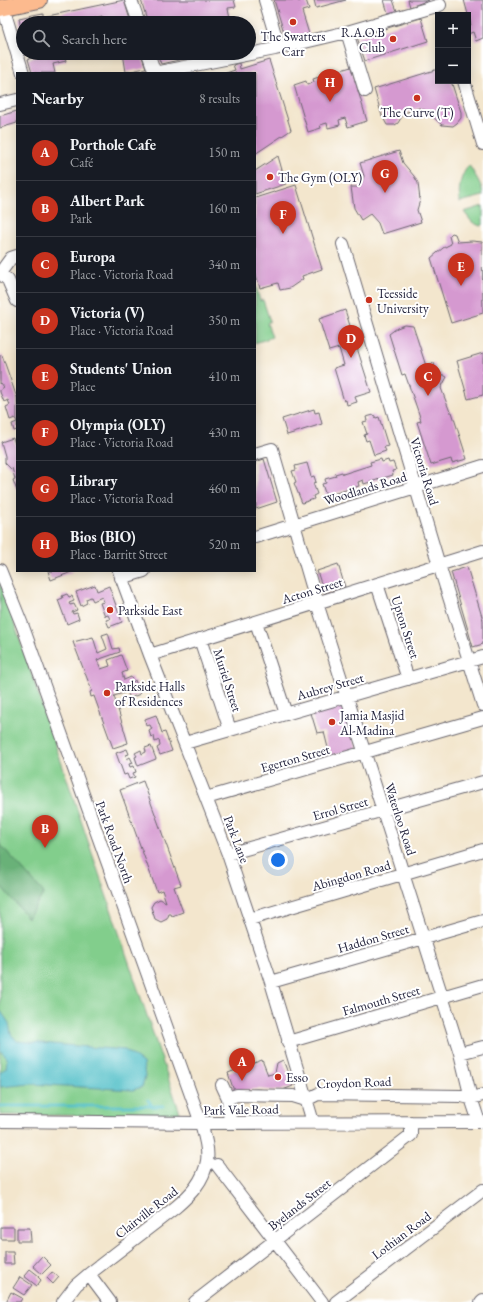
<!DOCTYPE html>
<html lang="en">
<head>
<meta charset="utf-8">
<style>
  body { margin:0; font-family:"EB Garamond",serif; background:#20242c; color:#f1f3f6 }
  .controls { position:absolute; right:12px; top:12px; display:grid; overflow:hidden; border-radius:0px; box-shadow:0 2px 10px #0003 }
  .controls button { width:36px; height:36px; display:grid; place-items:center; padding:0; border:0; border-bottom:1px solid #363941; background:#171b24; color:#f1f3f6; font:20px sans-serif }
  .you { position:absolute; left:278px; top:860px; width:14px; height:14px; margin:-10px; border:3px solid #fff; border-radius:50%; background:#1a73e8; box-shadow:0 0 0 6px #1a73e833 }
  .badge { display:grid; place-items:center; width:26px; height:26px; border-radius:50%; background:#c8321e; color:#fff; font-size:13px; font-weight:700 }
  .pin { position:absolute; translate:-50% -33px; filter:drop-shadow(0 1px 2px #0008) }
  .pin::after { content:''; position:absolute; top:21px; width:14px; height:12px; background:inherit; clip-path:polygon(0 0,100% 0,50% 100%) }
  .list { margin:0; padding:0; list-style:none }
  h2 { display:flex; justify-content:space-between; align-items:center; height:52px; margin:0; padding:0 16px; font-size:17px }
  h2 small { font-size:13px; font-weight:400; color:#9ea1a6 }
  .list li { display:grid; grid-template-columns:26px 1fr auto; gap:12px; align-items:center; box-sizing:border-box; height:56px; padding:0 16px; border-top:1px solid #363941 }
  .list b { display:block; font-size:15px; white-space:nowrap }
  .list p { margin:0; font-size:13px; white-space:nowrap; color:#9ea1a6 }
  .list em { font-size:13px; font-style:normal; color:#9ea1a6 }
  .icon { flex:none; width:22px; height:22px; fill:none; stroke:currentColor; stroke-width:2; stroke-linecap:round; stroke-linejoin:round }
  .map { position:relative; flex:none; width:483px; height:1302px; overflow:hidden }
  .search { position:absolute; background:#171b24; box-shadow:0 2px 10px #0003; left:16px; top:16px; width:240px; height:44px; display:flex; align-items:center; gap:10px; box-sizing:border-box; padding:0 14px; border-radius:22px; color:#9ea1a6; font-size:15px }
  .panel { position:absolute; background:#171b24; box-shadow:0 2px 10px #0003; left:16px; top:72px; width:240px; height:500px; border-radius:0px }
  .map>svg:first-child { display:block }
</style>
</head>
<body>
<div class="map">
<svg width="483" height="1302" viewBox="0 0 483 1302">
  <rect width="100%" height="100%" fill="#fff"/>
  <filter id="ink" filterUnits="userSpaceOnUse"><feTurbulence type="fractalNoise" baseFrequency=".025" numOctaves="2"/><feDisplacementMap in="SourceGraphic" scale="8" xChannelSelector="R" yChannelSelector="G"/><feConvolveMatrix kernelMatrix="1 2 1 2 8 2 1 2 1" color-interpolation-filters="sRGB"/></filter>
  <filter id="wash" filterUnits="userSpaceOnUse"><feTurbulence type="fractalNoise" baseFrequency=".012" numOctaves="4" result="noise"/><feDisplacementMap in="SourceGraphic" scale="16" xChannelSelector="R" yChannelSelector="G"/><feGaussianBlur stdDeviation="0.9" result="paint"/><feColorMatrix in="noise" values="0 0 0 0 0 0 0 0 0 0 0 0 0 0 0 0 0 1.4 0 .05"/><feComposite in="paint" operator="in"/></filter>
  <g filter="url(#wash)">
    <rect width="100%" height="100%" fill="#f3e6cd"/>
    <path fill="#82ce8c" stroke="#527864" d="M469,165C474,174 483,185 483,196L460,202C458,188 460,176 469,165Z
      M483,206V225L480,226L472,222L464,212Z
      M255,283L260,301L263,300L270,321L267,323L272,337L255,343Z
      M0,581L181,1116L0,1115Z"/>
    <path fill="#69b178" stroke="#466a5a" d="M0,844L44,893L28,918L0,885Z"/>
    <path fill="#51bfc8" stroke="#3a7082" d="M0,1010L9,1023L11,1034L17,1041L125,1050L143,1063L145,1076L142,1087L133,1090L31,1084L0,1087V1072L6,1068L7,1058L0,1050Z"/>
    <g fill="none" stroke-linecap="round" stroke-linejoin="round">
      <path stroke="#51bfc8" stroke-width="3" d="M148,1100L152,1106
        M0,1106H163"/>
    </g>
    <g id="blocks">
      <path fill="#d599d0" d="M124,0L131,23H105L102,16L95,18L96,23H23L22,35L19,18L43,13V17Z
        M141,0H234L236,7L228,8L231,23H148Z
        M274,0H298L299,2L301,0H306L309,9L302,11L309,34L286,39Z
        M314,0H346L316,8Z
        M384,0H393L397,11L388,13Z
        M408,0H429L410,7Z
        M464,0H483V38L476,41L473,32L468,34V26L471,25Z
        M421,18L428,41L365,61L357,37Z
        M49,53L50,54L64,53L66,61L53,64L55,73H32L28,59Z
        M123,53L141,54L146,68L126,72Z
        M157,53H181L183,59L161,64Z
        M269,60L291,130L255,154V73H226L235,70L233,65L239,63L240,69Z
        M351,67L367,121L348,127L345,118L339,120L340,125L328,128L327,123L320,125L321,128L308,132L294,85L306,81L307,85L314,82L313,79L325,75L326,79L332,77L331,73Z
        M438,69V81H451L461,112V118L457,123L453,126L442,125L425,110L419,108L404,113L398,123L395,125H387L382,116L374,89Z
        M17,111V123L0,128V116Z
        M399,151L403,163L414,176L418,183L420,200L417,210L421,222L382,234L378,223L370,214L361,220L354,208L351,187H360L364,176L360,163Z
        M278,156L286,184L255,194V171Z
        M296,185L322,269L302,276L303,279L290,288L280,290L278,283L260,288L255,271V198Z
        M452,233L455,234L458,242L472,241L482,242L483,313L451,323L431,258L443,248L451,244L449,236Z
        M345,310L371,392L355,397L357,402L347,405L346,400L344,401L334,368L344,365L339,348L329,351L319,319Z
        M405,325L413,326L426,366L434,363L436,371L447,377L441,388L450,412H452L467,459L452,463L451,459L431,465L417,422L421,421L419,414L405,374L402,375L389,334L397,328Z
        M483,353V395L468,399L457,361Z
        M2,355L17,398V430L14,431L12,424L17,422L15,418L10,420L6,407L10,405L8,400L4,402L0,392V390L4,387L1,383L0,384V356Z
        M314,409L315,413L319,412L322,424L287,435L282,419Z
        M374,415L376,418L379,417L388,446L384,447L386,451L374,455L369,440L366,441L364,435L367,434L363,422L367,421L366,417Z
        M13,438L15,444H17V491L13,480L15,479L12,468L11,469L5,463V456L1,442Z
        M264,459L277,502L256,509L255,462Z
        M381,459L382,462L388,460L389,463L393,462L396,470L392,471L393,475L364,484L363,480L358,482L359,486L326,496L322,484L326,483L325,479L336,476L335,474L342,472L343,474L371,465L370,462Z
        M307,463L311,477L314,476L316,482L313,483L317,494L313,496L314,499L302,503L294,483L296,482L292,471L296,470L295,466Z
        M338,564L345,587L324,593L317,571Z
        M467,567L483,620V644L473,647L451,572Z
        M48,571H74L51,580Z
        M95,585L97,591L109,586L122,622L109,627L106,620L110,619L108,615L105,616L100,603L104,602L102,597L93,601L91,597L86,599L87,603L81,606L76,592Z
        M67,594L69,597L72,596L74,601L69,603L70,605L74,604L77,610L72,612L73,614L77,613L79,619L67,624L58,600L63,598L62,596Z
        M108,633L113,649L119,648L120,652L97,660L101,669L110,666L108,660L121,655L127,671L122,673L124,680L131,677L133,682L135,680L140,694L130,698L127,692L114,696L128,743L113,748L94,696L91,697L90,692L92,691L73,642L93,637L98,653L107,649L102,635Z
        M343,703L357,749L330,756L324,732L317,733L311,713Z
        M156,715L162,733L165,732L172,751L160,755L157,748L160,746L159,740L155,742L154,736L151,737L149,731L152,729L150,725L146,726L145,719Z
        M151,746L156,759L138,766L135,757L137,756L135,753L141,750L142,754L146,752L145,748Z
        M127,749L129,754L126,755L127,759L130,757L133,763L129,764L130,767L134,766L136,772L133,773L135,777L129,779L127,774L124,775L116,753Z
        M143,781L181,885L174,887L183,912L172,916L171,914H169L167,919L161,922L155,919L151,907L154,902L160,899L166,902L162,890L157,892L120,790Z
        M262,1060L268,1075L275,1073L277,1063L283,1060L293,1086L280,1091L257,1089L234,1091L228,1073Z
        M1,1227H14V1239H1Z
        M17,1228H30L31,1241H17Z
        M5,1252H13L14,1264H5Z
        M42,1256L51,1265L42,1274L33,1266Z
        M30,1269L39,1276L38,1277L41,1280L37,1286L24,1276Z
        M52,1272L59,1277L53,1284L47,1278Z
        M20,1277L32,1285L24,1295L13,1288Z
        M11,1292L22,1298L20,1302H6Z"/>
    </g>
  </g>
  <g filter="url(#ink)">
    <use href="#blocks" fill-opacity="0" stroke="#6b676e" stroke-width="1"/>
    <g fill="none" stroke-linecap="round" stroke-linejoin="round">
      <defs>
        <path id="minor" d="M131,0L139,23
          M265,0L279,48
          M3,7L23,73
          M347,32L365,91
          M148,53L155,73
          M154,73L275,49L347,32L440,5
          M464,81L483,144
          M0,104L17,100
          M343,244L439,565L483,705
          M0,273L8,280L17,301
          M0,273L11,258L17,256
          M255,454L272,449L317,603L460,1053L471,1098L479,1122
          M255,537L483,466
          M0,570L23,627L201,1123C204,1134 209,1149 207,1161C204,1181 190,1195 176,1207L89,1274L76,1285L63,1302
          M119,571L150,655L228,854L271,982L313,1122
          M121,578L144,571
          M377,584L408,679
          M256,622L286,714
          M200,639L230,730
          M150,655L483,551
          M185,743L483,657
          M206,798L483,718
          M228,854L483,782
          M250,919L483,850
          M271,982L483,921
          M288,1042L483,985
          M460,1053L483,1047
          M222,1085L228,1098L230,1123
          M228,1098L237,1095L293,1096L306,1100L318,1094L461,1096L471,1098L483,1095
          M0,1121L201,1123L483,1122
          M217,1165L322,1302
          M89,1274L110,1302
          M195,1302L411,1135V1122
          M336,1302L483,1190
          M481,1302L483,1300"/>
        <path id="major" d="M0,8L39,0"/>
      </defs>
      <use href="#minor" stroke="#6b676e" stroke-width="14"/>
      <use href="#major" stroke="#6b676e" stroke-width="18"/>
      <use href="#minor" stroke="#fff" stroke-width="12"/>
      <use href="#major" stroke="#fcba8e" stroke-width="16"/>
    </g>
  </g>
  <g fill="#c8321e" stroke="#fff" stroke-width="1.5">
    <circle cx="293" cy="22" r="4"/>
    <circle cx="393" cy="39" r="4"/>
    <circle cx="417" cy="98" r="4"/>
    <circle cx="270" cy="177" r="4"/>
    <circle cx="369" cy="300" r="4"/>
    <circle cx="110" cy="610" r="4"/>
    <circle cx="107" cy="693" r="4"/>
    <circle cx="332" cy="722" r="4"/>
    <circle cx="278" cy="1077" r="4"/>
  </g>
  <g text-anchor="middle" stroke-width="4" stroke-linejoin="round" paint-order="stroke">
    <g font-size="13" fill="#22223b" stroke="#fff" text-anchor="start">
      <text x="385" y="37" text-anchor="end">R.A.O.B<tspan x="385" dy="15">Club</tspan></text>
      <text x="293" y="41" text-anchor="middle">The Swatters<tspan x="293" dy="15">Carr</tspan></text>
      <text x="417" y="117" text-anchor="middle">The Curve (T)</text>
      <text x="278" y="182">The Gym (OLY)</text>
      <text x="377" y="298">Teesside<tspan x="377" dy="15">University</tspan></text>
      <text x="118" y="615">Parkside East</text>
      <text x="115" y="691">Parkside Halls<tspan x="115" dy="15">of Residences</tspan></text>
      <text x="340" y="720">Jamia Masjid<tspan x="340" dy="15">Al-Madina</tspan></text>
      <text x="286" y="1082">Esso</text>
    </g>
    <g font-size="13" fill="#22223b" stroke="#fff">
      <text transform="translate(425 471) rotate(73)" y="5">Victoria Road</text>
      <text transform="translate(365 488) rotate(-17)" y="5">Woodlands Road</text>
      <text transform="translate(312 590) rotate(-17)" y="5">Acton Street</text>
      <text transform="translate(406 627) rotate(72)" y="5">Upton Street</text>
      <text transform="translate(228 680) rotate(72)" y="5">Muriel Street</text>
      <text transform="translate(330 686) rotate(-16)" y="5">Aubrey Street</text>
      <text transform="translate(295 758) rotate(-16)" y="5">Egerton Street</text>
      <text transform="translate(340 808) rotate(-16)" y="5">Errol Street</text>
      <text transform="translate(401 819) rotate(72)" y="5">Waterloo Road</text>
      <text transform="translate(237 839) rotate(69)" y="5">Park Lane</text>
      <text transform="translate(115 842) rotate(70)" y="5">Park Road North</text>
      <text transform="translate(351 875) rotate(-16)" y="5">Abingdon Road</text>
      <text transform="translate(373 938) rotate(-16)" y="5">Haddon Street</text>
      <text transform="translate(381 1000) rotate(-16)" y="5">Falmouth Street</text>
      <text transform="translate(354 1082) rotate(-2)" y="5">Croydon Road</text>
      <text transform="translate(241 1109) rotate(-1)" y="5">Park Vale Road</text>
      <text transform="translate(299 1204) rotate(-38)" y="5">Byelands Street</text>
      <text transform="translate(146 1212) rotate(-38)" y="5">Clairville Road</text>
      <text transform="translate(401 1235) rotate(-37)" y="5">Lothian Road</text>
    </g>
  </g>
</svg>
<div class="controls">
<button>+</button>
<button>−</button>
</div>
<div class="you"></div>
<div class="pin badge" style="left:242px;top:1081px">A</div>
<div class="pin badge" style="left:45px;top:848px">B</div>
<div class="pin badge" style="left:428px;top:396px">C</div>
<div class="pin badge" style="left:351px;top:358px">D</div>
<div class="pin badge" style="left:461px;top:286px">E</div>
<div class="pin badge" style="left:283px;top:234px">F</div>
<div class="pin badge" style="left:385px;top:193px">G</div>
<div class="pin badge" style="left:330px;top:102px">H</div>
<div class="search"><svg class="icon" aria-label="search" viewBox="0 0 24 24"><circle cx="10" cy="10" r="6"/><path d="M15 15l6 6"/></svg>Search here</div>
<section class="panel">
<h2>Nearby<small>8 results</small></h2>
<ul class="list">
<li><span class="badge">A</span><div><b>Porthole Cafe</b><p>Café</p></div><em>150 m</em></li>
<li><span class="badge">B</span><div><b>Albert Park</b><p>Park</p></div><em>160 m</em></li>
<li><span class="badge">C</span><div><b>Europa</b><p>Place · Victoria Road</p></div><em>340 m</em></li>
<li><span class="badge">D</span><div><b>Victoria (V)</b><p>Place · Victoria Road</p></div><em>350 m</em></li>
<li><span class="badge">E</span><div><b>Students' Union</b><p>Place</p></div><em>410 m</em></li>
<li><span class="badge">F</span><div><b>Olympia (OLY)</b><p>Place · Victoria Road</p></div><em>430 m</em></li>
<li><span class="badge">G</span><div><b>Library</b><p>Place · Victoria Road</p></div><em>460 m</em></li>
<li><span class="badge">H</span><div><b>Bios (BIO)</b><p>Place · Barritt Street</p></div><em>520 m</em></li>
</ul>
</section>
</div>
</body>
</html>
